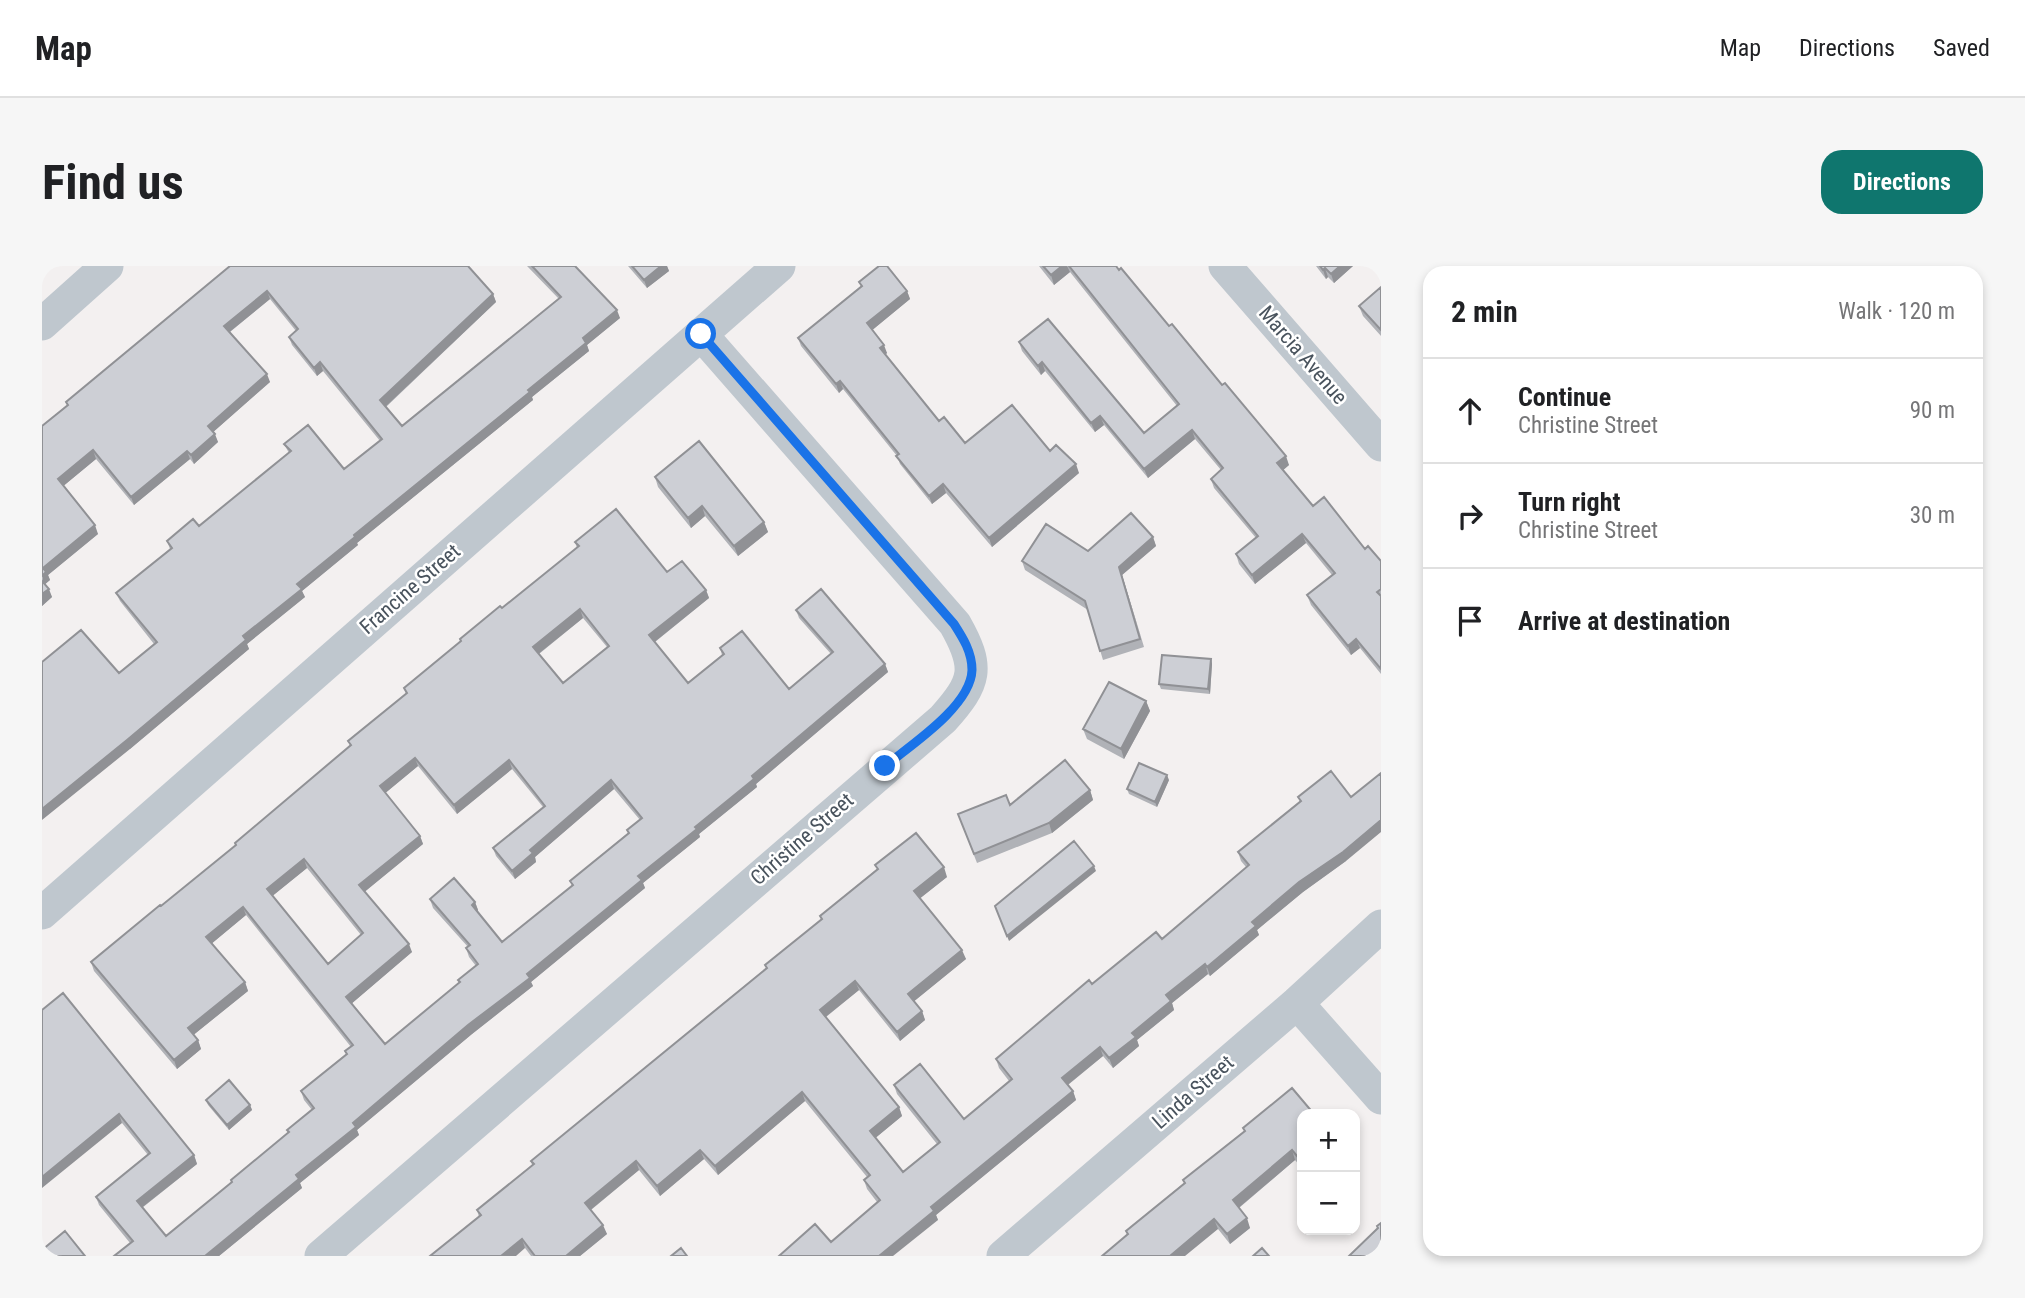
<!DOCTYPE html>
<html lang="en">
<head>
<meta charset="utf-8">
<style>
  body { margin:0; font-family:"Roboto Condensed",sans-serif; background:#f6f6f6; color:#202124 }
  .controls { position:absolute; right:21px; bottom:21px; display:grid; overflow:hidden; border-radius:14px; box-shadow:0 4px 10px #0003 }
  .controls button { width:63px; height:63px; display:grid; place-items:center; padding:0; border:0; border-bottom:2px solid #e0e0e0; background:#fff; color:#202124; font:35px sans-serif }
  .stop { position:absolute; width:21px; height:21px; margin:-16px; border:5px solid #1a73e8; border-radius:50%; background:#fff }
  .stop.end { background:#1a73e8; border-color:#fff; box-shadow:0 2px 7px #0008 }
  .list { margin:0; padding:0; list-style:none }
  h2 { display:flex; justify-content:space-between; align-items:center; height:91px; margin:0; padding:0 28px; font-size:30px }
  h2 small { font-size:23px; font-weight:400; color:#757577 }
  .list li { display:grid; grid-template-columns:46px 1fr auto; gap:21px; align-items:center; box-sizing:border-box; height:105px; padding:0 28px; border-top:2px solid #e0e0e0 }
  .list b { display:block; font-size:26px; white-space:nowrap }
  .list p { margin:0; font-size:23px; white-space:nowrap; color:#757577 }
  .list em { font-size:23px; font-style:normal; color:#757577 }
  .icon { flex:none; width:38px; height:38px; fill:none; stroke:currentColor; stroke-width:2; stroke-linecap:round; stroke-linejoin:round }
  .map { position:relative; flex:none; width:1339px; height:990px; overflow:hidden; border-radius:21px }
  header { display:flex; align-items:center; gap:42px; box-sizing:border-box; height:98px; padding:0 35px; background:#fff; border-bottom:2px solid #e0e0e0 }
  header strong { font-size:33px }
  nav { display:flex; gap:38px; margin-inline-start:auto; font-size:24px }
  .intro { display:flex; align-items:center; justify-content:space-between; box-sizing:border-box; height:168px; padding:0 42px }
  h1 { margin:0; font-size:49px }
  .button { padding:18px 32px; border-radius:21px; background:#0f766e; color:#fff; font-size:24px; font-weight:700 }
  main { display:flex; gap:42px; padding:0 42px }
  aside { flex:1; background:#fff; border-radius:21px; box-shadow:0 4px 10px #0003 }
  .map>svg:first-child { display:block }
</style>
</head>
<body>
<header>
<strong>Map</strong>
<nav><a>Map</a><a>Directions</a><a>Saved</a></nav>
</header>
<div class="intro"><h1>Find us</h1><a class="button">Directions</a></div>
<main>
<div class="map">
<svg width="1339" height="990" viewBox="0 0 1339 990">
  <rect width="100%" height="100%" fill="#f3f0f0"/>
  <g fill="none" stroke-linecap="round" stroke-linejoin="round">
    <path stroke="#bfc7ce" stroke-width="33" d="M1183,0L1339,179
      M0,58L65,0
      M0,647L737,0
      M1255,737L1339,832
      M279,990L901,453C934,416 938,402 913,358L659,68
      M961,990L1255,737L1339,660"/>
  </g>
  <path fill="#b0b2b7" fill-rule="evenodd" d="M188,0L451,28L454,36L344,141L360,160L517,33L485,0H533L578,52L545,79L547,85L490,131L491,134L315,277L316,279L260,325L263,331L205,378L207,383L88,483L77,407L112,378L78,335L74,327L128,283L125,275L157,260L247,187L242,178L302,203L338,175L281,105L275,110L250,79L247,71L254,65L228,33L188,66L228,116L171,166L176,176L152,198L148,193L92,239L54,193L21,220L56,268L6,309L8,314L3,318L10,331L0,340V160L25,140L24,136Z
    M586,0H625L627,5L605,22Z
    M997,0H1074L1180,119L1247,199L1241,204L1271,240L1339,295V408L1318,382L1309,389L1269,339L1265,329L1290,309L1264,277L1213,318L1197,298L1194,288L1214,272L1172,222L1169,213L1179,204L1153,173L1106,212L1062,159L1053,166L1003,105L999,109L980,85L977,76L1102,167L1135,140L1028,6L1012,19Z
    M1274,0H1311L1292,17L1286,11L1284,13Z
    M817,16L865,25L868,33L830,64L845,87L843,89L897,155L923,177L1008,185L1037,207L950,281L904,227L890,238L858,198L855,190L801,123L797,127L759,80L756,72L819,21Z
    M1339,21V70L1321,50L1317,40Z
    M613,211L722,256L726,266L696,290L663,250L649,262L616,221Z
    M1111,271L1114,280L1080,309L1102,381L1061,394L1046,344L983,304L980,295L1046,285Z
    M533,276L625,306L664,324L667,332L613,376L646,417L680,389L678,382L747,423L789,388L757,352L754,344L843,398L846,406L714,518L715,521L657,568L658,571L601,617L603,622L489,716L491,720L430,768L315,864L317,869L258,917L260,922L177,990L88,977L57,939L54,931L106,889L80,857L0,744L152,889L155,898L100,942L124,970L190,917L189,914L246,867L245,864L270,844L262,834L259,825L304,788L303,785L309,781L204,649L170,677L203,716L206,725L151,769L156,774L159,783L135,803L52,705L49,696L194,580L193,577L308,480L306,475L364,428L362,422L419,376L418,373L460,342L535,282ZM541,352L565,381L521,417L497,388ZM376,500L415,548L470,503L501,541L451,582L454,590L473,613L494,596L493,591L572,523L598,554L585,564L586,567L528,615L530,620L460,676L435,646L436,644L433,636L388,633L391,642L426,681L424,682L427,691L434,700L416,714L417,717L343,778L310,737L370,686L322,626L381,578L378,570L343,527ZM265,602L319,669L286,698L230,630Z
    M1169,393L1170,398L1168,428L1119,423L1117,418Z
    M1104,435L1108,445L1082,493L1045,473L1041,463Z
    M1127,514L1115,541L1087,528L1085,523Z
    M1048,524L1051,534L1010,567L935,597L916,548Z
    M1256,531L1304,595L1261,626L1215,664L1217,669L1168,710L1166,708L1130,737L1132,744L1095,774L1097,780L1071,802L1061,790L1026,819L1031,825L1034,834L894,949L896,954L789,976L835,936L825,923L822,914L825,911L763,835L676,909L662,893L618,930L597,904L549,944L565,968L538,990H489L483,982L437,951L435,944L490,899L489,895L724,702L723,699L779,654L778,650L835,603L833,599L905,611L878,632L924,693L872,735L880,745L883,754L858,775L817,724L784,751L857,841L860,850L833,872L861,906L895,878L855,828L852,819L922,853L967,815L957,802L954,793L1050,718L1120,673L1204,601L1199,595L1196,586L1258,536Z
    M164,834L208,839L210,844L187,864L166,839Z
    M1260,848V902L1253,894L1197,942L1208,962L1188,978L1176,963L1085,969L1084,965L1142,917L1141,914L1202,865L1201,862Z"/>
  <path fill="#909195" d="M619,0H625L627,5L605,22L602,14Z
    M1020,0H1025L1028,6L1012,19L1009,9Z
    M1298,0H1311L1292,17L1289,8Z
    M1283,2L1286,11L1284,13L1281,4Z
    M225,25L228,33L185,68L182,60Z
    M865,25L868,33L828,66L825,57Z
    M451,28L454,36L341,143L338,134Z
    M575,44L578,52L545,79L547,85L490,131L491,134L315,277L316,279L260,325L263,331L205,378L207,383L88,483L0,554V543L201,370L255,318L312,269L486,124L541,72Z
    M842,79L845,87L841,91L838,82Z
    M278,96L281,105L275,110L272,102Z
    M1000,96L1003,105L999,109L996,100Z
    M225,108L228,116L169,168L166,160Z
    M798,115L801,123L797,127L794,118Z
    M1058,150L1062,159L1053,166L1049,157Z
    M1150,164L1153,173L1106,212L1102,203Z
    M173,168L176,176L152,198L149,189Z
    M51,184L54,193L19,222L16,213Z
    M145,185L148,193L92,239L89,231Z
    M1244,190L1247,199L1239,206L1235,197Z
    M1034,198L1037,207L950,281L947,272Z
    M901,218L904,227L890,238L887,230Z
    M660,240L663,250L649,262L646,252Z
    M722,256L726,266L696,290L692,280Z
    M53,259L56,268L6,309L8,314L1,320V302Z
    M1260,268L1264,277L1213,318L1210,309Z
    M1111,271L1114,280L1080,309L1102,381L1077,301Z
    M7,323L10,331L0,340V328Z
    M664,324L667,332L610,378L607,369Z
    M538,343L541,352L495,389L491,381Z
    M1314,373L1318,382L1309,389L1306,380Z
    M1169,393L1170,398L1168,428L1166,423Z
    M843,398L846,406L714,518L715,521L657,568L658,571L601,617L603,622L489,716L491,720L430,768L315,864L317,869L258,917L260,922L177,990H163L311,857L485,708L710,510Z
    M1104,435L1108,445L1082,493L1079,483Z
    M373,492L376,500L341,529L338,520Z
    M467,494L470,503L415,548L412,539Z
    M1125,509L1127,514L1115,541L1113,536Z
    M569,514L572,523L493,591L494,596L473,613L470,605L488,584Z
    M1048,524L1051,534L1010,567L1007,557Z
    M1339,554V566L1304,595L1261,626L1215,664L1217,669L1168,710L1165,701L1210,656L1257,616Z
    M378,570L381,578L320,628L317,619Z
    M262,593L265,602L228,632L225,623Z
    M1052,600L1054,605L967,675L965,670Z
    M902,601L905,611L876,634L872,625Z
    M433,636L436,644L433,648L430,639Z
    M201,641L204,649L168,679L164,671Z
    M367,678L370,686L308,739L304,731Z
    M920,684L924,693L870,737L866,728Z
    M1163,698L1166,708L1130,737L1132,744L1095,774L1097,780L1071,802L1067,792L1090,767L1124,729Z
    M813,715L817,724L781,753L778,744Z
    M203,716L206,725L149,771L146,762Z
    M880,745L883,754L858,775L855,766Z
    M156,774L159,783L135,803L132,794Z
    M1058,781L1061,790L1023,821L1020,812Z
    M1031,825L1034,834L894,949L896,954L851,990H837L889,941Z
    M760,826L763,835L676,909L673,900Z
    M208,839L210,844L187,864L185,859Z
    M857,841L860,850L831,874L828,865Z
    M77,848L80,857L0,922V911Z
    M658,884L662,893L618,930L615,920Z
    M1250,884L1253,894L1194,944L1191,934Z
    M152,889L155,898L98,943L95,935Z
    M594,895L597,904L546,946L543,937Z
    M1205,952L1208,962L1188,978L1185,968Z
    M1172,953L1176,963L1143,990H1128Z
    M561,959L565,968L538,990H524Z
    M480,973L483,982L474,990H459Z"/>
  <path fill="#cdcfd5" stroke="#909195" stroke-width="2" fill-rule="evenodd" d="M188,0H426L451,28L338,134L360,160L519,31L490,0H533L575,44L541,72L544,77L486,124L488,126L312,269L313,271L255,318L260,323L201,370L204,374L85,474L0,543V396L39,364L77,407L115,376L74,327L130,282L125,275L151,253L157,260L249,185L242,178L266,159L302,203L340,173L278,96L272,102L247,71L256,63L225,25L182,60L225,108L166,160L173,168L149,189L145,185L89,231L51,184L16,213L53,259L1,302L4,306L0,310V160L26,139L24,136Z
    M590,0H619L602,14Z
    M837,0H845L865,25L825,57L842,79L838,82L897,155L902,151L923,177L970,139L1008,185L1014,179L1034,198L947,272L901,218L887,230L854,190L857,188L798,115L794,118L756,72L820,20L817,16Z
    M1001,0H1020L1009,9Z
    M1027,0H1074L1077,4L1079,2L1127,60L1130,58L1180,119L1183,117L1244,190L1235,197L1271,240L1282,231L1323,283L1326,280L1339,295V323L1335,326L1339,330V403L1314,373L1306,380L1265,329L1293,307L1260,268L1210,309L1194,288L1216,270L1169,213L1181,202L1150,164L1102,203L1058,150L1049,157L1000,96L996,100L977,76L1006,53L1102,167L1137,138Z
    M1278,0H1298L1289,8L1283,2L1281,4Z
    M1339,21V64L1317,40Z
    M657,175L722,256L692,280L660,240L646,252L613,211Z
    M574,243L625,306L640,295L664,324L607,369L646,417L682,388L678,382L700,365L747,423L791,386L754,344L779,323L843,398L710,510L712,513L653,561L655,563L596,610L600,614L485,708L488,712L426,759L311,857L314,861L254,909L257,913L163,990H72L91,975L54,931L108,887L77,848L0,911V744L21,727L152,889L95,935L124,970L190,916L189,914L247,866L245,864L272,842L259,825L305,788L303,785L311,779L201,641L164,671L203,716L146,762L156,774L132,794L49,696L118,639L119,640L194,579L193,577L309,479L306,475L365,427L362,422L419,375L418,373L458,340L460,342L537,280L533,276ZM538,343L567,380L521,417L491,381ZM373,492L412,539L467,494L503,540L451,582L470,605L491,587L488,584L569,514L600,552L585,564L587,567L528,615L531,619L460,676L430,639L433,636L412,612L388,633L428,679L424,682L436,698L416,714L418,716L343,778L304,731L367,678L317,619L378,570L338,520ZM262,593L321,667L286,698L225,623Z
    M1089,247L1111,271L1077,301L1098,373L1058,385L1043,335L980,295L1004,258L1046,285Z
    M0,315L7,323L0,328Z
    M1120,389L1169,393L1166,423L1117,418Z
    M1067,416L1104,435L1079,483L1041,463Z
    M1023,494L1048,524L1007,557L932,588L916,548L964,529L968,539Z
    M1097,497L1125,509L1113,536L1085,523Z
    M1289,505L1309,531L1339,507V554L1301,586L1257,616L1210,656L1214,660L1165,701L1163,698L1124,729L1129,735L1090,767L1094,771L1067,792L1058,781L1020,812L1031,825L889,941L892,945L837,990H737L773,958L789,976L838,934L822,914L828,909L760,826L673,900L658,884L615,920L594,895L543,937L561,959L524,990H493L480,973L459,990H388L439,949L435,944L492,898L489,895L725,702L723,699L780,653L778,650L836,603L833,599L874,567L902,601L872,625L920,684L866,728L880,745L855,766L813,715L778,744L857,841L828,865L861,906L898,876L852,819L878,798L922,853L970,813L954,793L1047,714L1050,718L1114,666L1120,673L1207,599L1196,586L1259,535L1256,531Z
    M1032,575L1052,600L965,670L953,640Z
    M187,814L208,839L185,859L164,834Z
    M1250,822L1272,848H1260V896L1250,884L1191,934L1205,952L1185,968L1172,953L1128,990H1060L1086,968L1084,965L1143,917L1141,914L1203,865L1201,862Z
    M1339,957V990H1307L1336,962L1335,960Z
    M23,965L43,990H5L0,984Z
    M639,982L645,990H629Z
    M1220,982L1227,990H1211Z"/>
  <g fill="none" stroke-linecap="round" stroke-linejoin="round">
    <path stroke="#1a73e8" stroke-width="9" d="M659,68L912,358C921,372 930,386 930,404C929,440 869,479 843,500"/>
  </g>
  <g text-anchor="middle" stroke-width="5" stroke-linejoin="round" paint-order="stroke">
    <g font-size="21" fill="#49535d" stroke="#fff">
      <text transform="translate(1261 89) rotate(49)" y="7">Marcia Avenue</text>
      <text transform="translate(368 323) rotate(-41)" y="7">Francine Street</text>
      <text transform="translate(760 573) rotate(-41)" y="7">Christine Street</text>
      <text transform="translate(1151 826) rotate(-41)" y="7">Linda Street</text>
    </g>
  </g>
</svg>
<div class="controls">
<button>+</button>
<button>−</button>
</div>
<div class="stop" style="left:659px;top:68px"></div>
<div class="stop end" style="left:843px;top:500px"></div>
</div>
<aside>
<h2>2 min<small>Walk · 120 m</small></h2>
<ul class="list">
<li><svg class="icon" aria-label="ahead" viewBox="0 0 24 24"><path d="M12 20V5M6 11l6-6 6 6"/></svg><div><b>Continue</b><p>Christine Street</p></div><em>90 m</em></li>
<li><svg class="icon" aria-label="right" viewBox="0 0 24 24"><path d="M7 20v-9h11M14 6l5 5-5 5"/></svg><div><b>Turn right</b><p>Christine Street</p></div><em>30 m</em></li>
<li><svg class="icon" aria-label="arrive" viewBox="0 0 24 24"><path d="M6 21V4h12l-3 4 3 4H6"/></svg><div><b>Arrive at destination</b></div></li>
</ul>
</aside>
</main>
</body>
</html>
